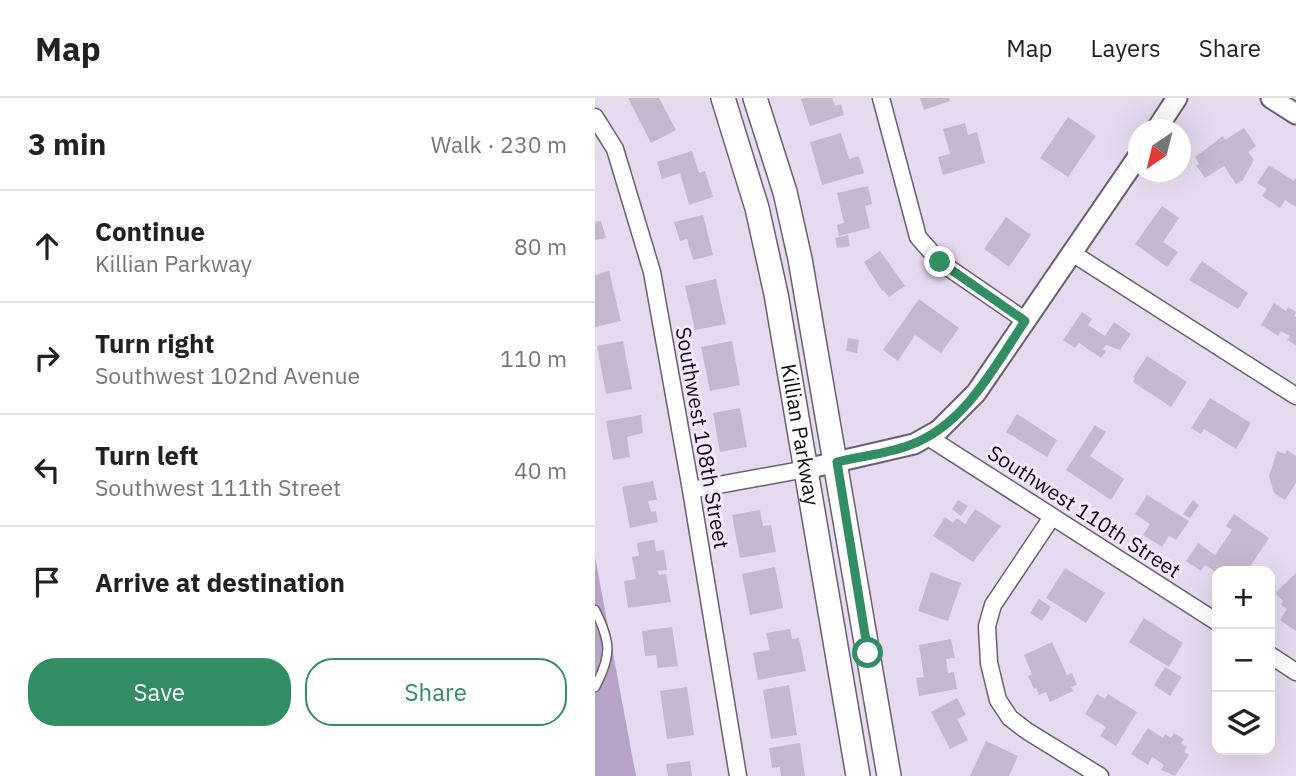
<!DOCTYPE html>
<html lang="en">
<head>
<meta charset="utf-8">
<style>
  body { margin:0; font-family:"IBM Plex Sans",sans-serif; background:#f6f6f6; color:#202124 }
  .controls { position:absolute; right:21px; bottom:21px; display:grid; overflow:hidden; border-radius:14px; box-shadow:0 7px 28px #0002 }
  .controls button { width:63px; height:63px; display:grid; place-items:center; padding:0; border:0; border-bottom:2px solid #e0e0e0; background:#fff; color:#202124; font:35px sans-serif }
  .compass { position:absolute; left:533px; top:21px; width:63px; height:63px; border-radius:50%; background:#fff; box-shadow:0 7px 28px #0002; rotate:215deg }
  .stop { position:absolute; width:21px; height:21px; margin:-16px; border:5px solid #328d64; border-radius:50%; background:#fff }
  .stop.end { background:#328d64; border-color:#fff; box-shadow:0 2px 7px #0008 }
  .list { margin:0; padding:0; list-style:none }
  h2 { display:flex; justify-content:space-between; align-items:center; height:91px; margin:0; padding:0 28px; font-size:30px }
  h2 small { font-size:23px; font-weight:400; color:#757577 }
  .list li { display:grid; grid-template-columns:46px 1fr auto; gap:21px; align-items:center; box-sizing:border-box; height:112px; padding:0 28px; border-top:2px solid #e0e0e0 }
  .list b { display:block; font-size:26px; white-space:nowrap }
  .list p { margin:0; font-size:23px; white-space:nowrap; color:#757577 }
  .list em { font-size:23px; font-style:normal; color:#757577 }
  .actions { display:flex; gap:14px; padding:21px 28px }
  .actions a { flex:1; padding:16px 0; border:2px solid #328d64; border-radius:28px; text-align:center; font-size:24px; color:#328d64 }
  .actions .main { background:#328d64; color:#fff }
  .icon { flex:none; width:38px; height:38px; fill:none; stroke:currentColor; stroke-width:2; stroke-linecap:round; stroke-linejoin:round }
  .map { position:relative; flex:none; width:701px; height:678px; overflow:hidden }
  header { display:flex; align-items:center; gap:42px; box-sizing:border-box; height:98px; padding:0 35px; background:#fff; border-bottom:2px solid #e0e0e0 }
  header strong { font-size:33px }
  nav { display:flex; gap:38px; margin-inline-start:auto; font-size:24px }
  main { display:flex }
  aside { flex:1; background:#fff }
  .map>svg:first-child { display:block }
</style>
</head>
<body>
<header>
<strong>Map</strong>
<nav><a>Map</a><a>Layers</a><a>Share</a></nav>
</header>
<main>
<aside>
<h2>3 min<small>Walk · 230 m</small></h2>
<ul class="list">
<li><svg class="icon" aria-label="ahead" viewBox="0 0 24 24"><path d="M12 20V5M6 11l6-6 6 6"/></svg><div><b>Continue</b><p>Killian Parkway</p></div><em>80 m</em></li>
<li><svg class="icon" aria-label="right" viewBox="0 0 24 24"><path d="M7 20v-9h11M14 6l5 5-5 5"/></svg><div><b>Turn right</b><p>Southwest 102nd Avenue</p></div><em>110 m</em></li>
<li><svg class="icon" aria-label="left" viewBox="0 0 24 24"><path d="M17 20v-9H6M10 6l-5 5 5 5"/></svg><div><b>Turn left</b><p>Southwest 111th Street</p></div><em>40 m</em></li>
<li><svg class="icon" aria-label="arrive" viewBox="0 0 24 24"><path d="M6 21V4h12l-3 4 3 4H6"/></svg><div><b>Arrive at destination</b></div></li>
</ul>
<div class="actions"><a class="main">Save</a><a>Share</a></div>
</aside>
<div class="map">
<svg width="701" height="678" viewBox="0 0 701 678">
  <rect width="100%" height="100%" fill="#e6daf0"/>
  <path fill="#b8a3c8" d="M0,459L41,678H0Z"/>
  <path fill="#c4b8ce" d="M33,0H64L81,32L56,45Z
    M211,0H237L240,8L246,6L249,17L215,28L206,1Z
    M325,0H354L355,3L329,12Z
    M473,19L501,38L473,79L445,60Z
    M370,25L373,37L382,34L390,65L348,77L343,59L355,56L348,31Z
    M649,30L661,48L653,54L659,62L648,82L641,86L629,68L610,80L601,67L604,66L600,59L628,38L630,42Z
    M246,35L254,61L264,58L269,75L227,87L215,44Z
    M97,53L104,75L110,73L118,99L94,107L85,75L67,81L62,64Z
    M674,67L699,83L701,80V109L690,102L685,110L667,98L672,91L662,85Z
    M273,88L277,106L270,108L275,130L244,138L242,127L249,125L242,95Z
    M567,108L584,120L568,144L583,154L572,169L540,146Z
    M108,117L118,157L98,162L92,141L85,143L79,124Z
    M411,119L436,137L414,169L389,151Z
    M6,123L11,140L0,142V124Z
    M253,137L255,148L242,150L240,140Z
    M285,153L310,188L294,199L288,192L287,193L269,164Z
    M607,163L653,195L643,211L594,182Z
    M14,173L26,223L0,229V177Z
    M121,181L131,226L100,232L90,188Z
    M324,201L364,230L346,255L320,237L303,263L288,252Z
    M679,205L691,213L693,209L701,214L699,218L701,219V247L692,242L695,238L686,233L683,238L666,227Z
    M487,214L497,221L493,227L510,238L519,224L536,236L525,252L511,247L508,251L511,253L506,260L484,245L480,250L468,242Z
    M253,240L264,242L262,255L251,253Z
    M28,243L37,291L11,296L2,248Z
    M137,243L145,287L115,293L106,249Z
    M552,258L592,284L576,309L538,284L540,280L538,279Z
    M615,300L656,325L641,351L609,331L606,336L596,330Z
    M145,310L152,349L125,354L118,315Z
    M422,316L462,342L452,359L411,334Z
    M46,317L48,335L32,339L35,359L18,362L11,323Z
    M500,327L511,334L495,358L529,381L516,402L471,372Z
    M692,352L701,358V385L690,402L679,395L674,378L682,353L690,356Z
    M58,383L62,402L53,403L56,414L61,413L63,424L35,430L27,389Z
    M552,397L594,423L581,442L574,438L567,449L548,437L555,426L540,416Z
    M363,402L373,408L366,418L357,411Z
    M598,402L604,407L595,420L588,416Z
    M380,411L406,428L378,464L338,438L350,419L358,425L362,420L370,426Z
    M165,412L168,428L176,427L181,454L145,460L137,417Z
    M639,416L674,440L652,473H622V475L610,467L606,473L591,463L603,445L620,457L637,432L631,428Z
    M59,442L61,453L69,452L72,472L63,473L64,477L71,476L76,504L33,510L29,483L41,481L37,459L44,458L42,445Z
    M180,469L188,510L155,517L147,476Z
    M470,470L510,495L491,525L451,500Z
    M336,474L366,485L353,523L323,513Z
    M701,475V533L685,522L692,511L686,507L688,503L680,495Z
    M444,501L456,509L447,523L435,515Z
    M549,520L588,545L574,569L534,544Z
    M77,529L83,568L63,570L61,557L50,558L47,533Z
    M195,531L197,541L204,540L211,573L163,582L158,555L175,552L171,535Z
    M356,541L360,560L351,561L353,575L359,574L362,591L324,598L321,580L329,579L324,547Z
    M457,544L472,577L477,575L482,587L476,589L478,593L455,604L451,594L444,597L441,590L439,591L433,578L437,576L429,557Z
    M570,569L587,579L575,598L559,587Z
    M194,587L202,637L176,641L168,592Z
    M92,589L99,637L72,641L65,593Z
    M502,596L510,601L513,596L542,614L521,648L505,638L511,629L490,616Z
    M362,600L371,617L362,621L373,642L355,651L336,614Z
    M553,630L568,640L570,636L576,640L579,635L589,641L586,645L592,649L589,654L594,657L580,678L566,672L569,667L557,659L553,667L536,656Z
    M391,643L423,658L414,678H375Z
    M205,645L210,678H186L185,669L177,670L174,650Z
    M95,663L97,678H73L71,666Z"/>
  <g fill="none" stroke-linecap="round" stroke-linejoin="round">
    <defs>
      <path id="service" d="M0,512C16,544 17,557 0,589"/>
      <path id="minor" d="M286,0L323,139L345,164L431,223
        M0,19L20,51L57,174L96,392L143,678
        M477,155L701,298
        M333,339L622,524
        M96,392L211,371
        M457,419L398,507L392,528L394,565L403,602L415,620L432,633L505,678
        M675,557L701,574"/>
      <path id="tertiary" d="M676,0L701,16
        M561,32L582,0
        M211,371L319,346L344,332L381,295L544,57"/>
      <g id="secondary">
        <path id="s1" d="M128,0L162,110L181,196L263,678"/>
        <path d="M160,0L190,94L205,161L294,678"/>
      </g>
    </defs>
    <use href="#service" stroke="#695f71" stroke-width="11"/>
    <use href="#minor" stroke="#695f71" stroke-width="19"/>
    <use href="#tertiary" stroke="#695f71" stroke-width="23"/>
    <use href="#secondary" stroke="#695f71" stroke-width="26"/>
    <use href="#service" stroke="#fff" stroke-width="8"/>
    <use href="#minor" stroke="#fff" stroke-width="16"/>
    <use href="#tertiary" stroke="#fff" stroke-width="19"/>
    <use href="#secondary" stroke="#fff" stroke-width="23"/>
  </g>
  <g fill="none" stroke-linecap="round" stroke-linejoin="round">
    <path stroke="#328d64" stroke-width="9" d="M273,555L242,364C266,358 292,356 315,347C370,327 399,269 430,223L345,164"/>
  </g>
  <g text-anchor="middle" stroke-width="6" stroke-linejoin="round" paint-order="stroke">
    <g font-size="21" fill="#0e0a11" stroke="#f4e7fd">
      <text dy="7" stroke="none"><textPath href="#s1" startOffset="346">Killian Parkway</textPath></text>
      <text transform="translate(107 340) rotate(80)" y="7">Southwest 108th Street</text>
      <text transform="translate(489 414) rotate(33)" y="7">Southwest 110th Street</text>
    </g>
  </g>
</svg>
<div class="controls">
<button>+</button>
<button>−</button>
<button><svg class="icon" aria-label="layers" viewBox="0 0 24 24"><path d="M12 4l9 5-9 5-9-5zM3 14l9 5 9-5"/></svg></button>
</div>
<svg class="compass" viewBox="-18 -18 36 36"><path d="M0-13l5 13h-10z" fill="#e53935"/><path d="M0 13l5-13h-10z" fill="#757577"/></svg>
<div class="stop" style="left:273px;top:555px"></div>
<div class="stop end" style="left:345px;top:164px"></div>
</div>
</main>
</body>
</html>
